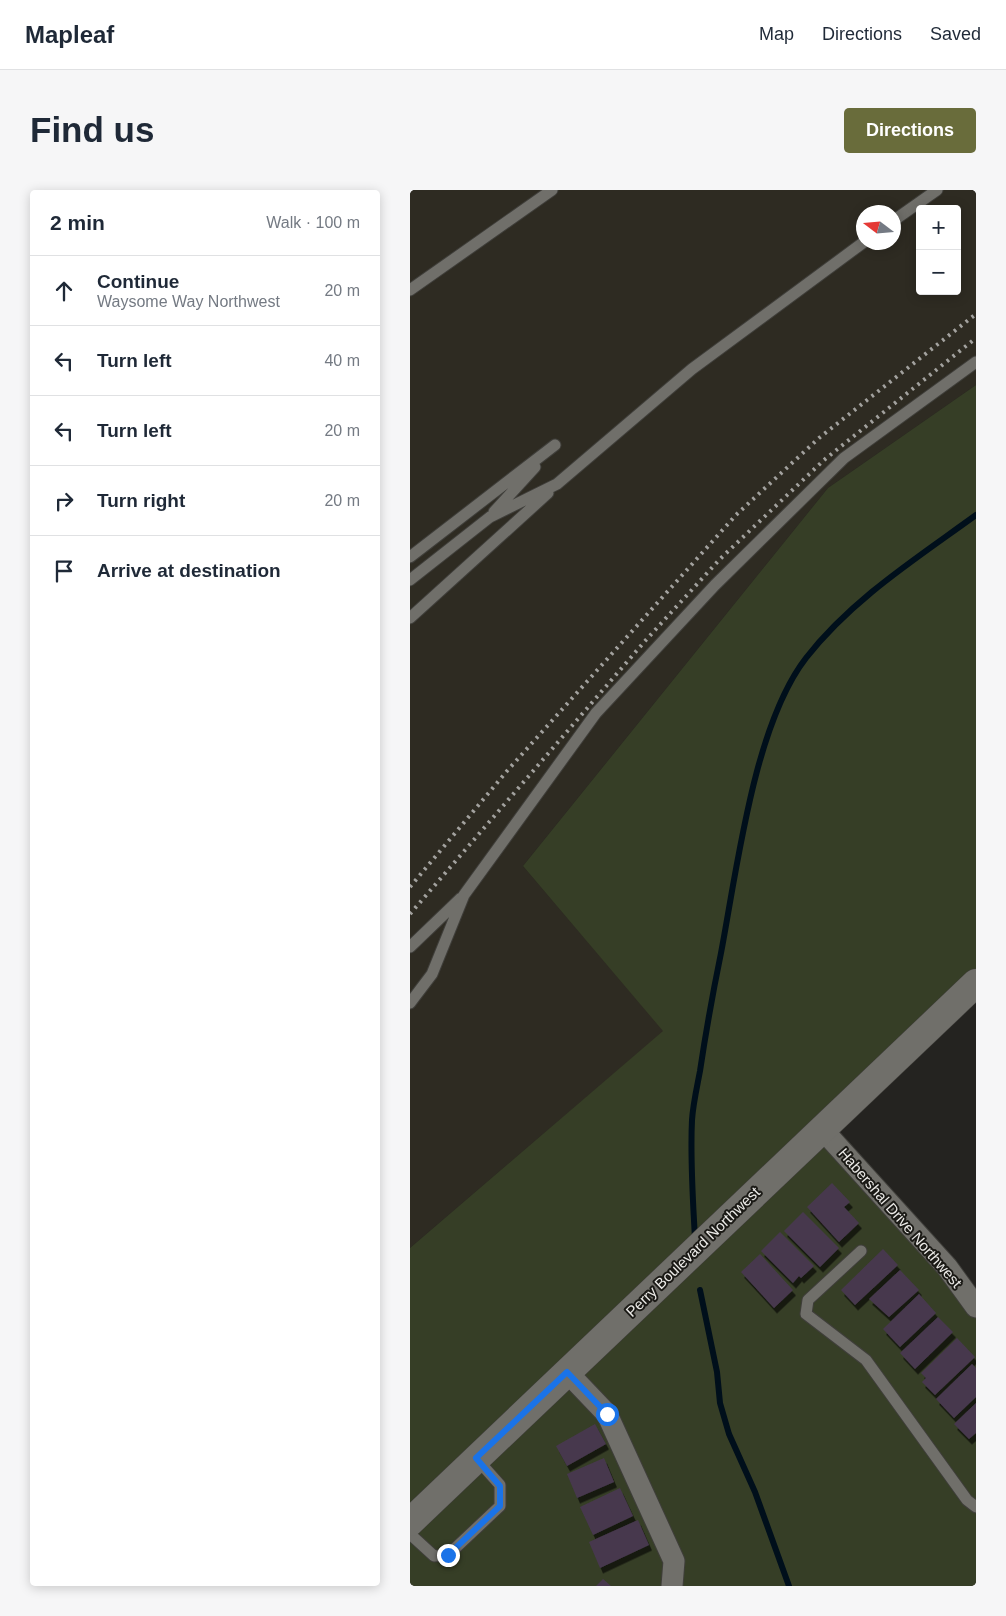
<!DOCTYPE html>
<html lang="en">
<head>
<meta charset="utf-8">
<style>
  body { margin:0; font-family:Helvetica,sans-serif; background:#f6f6f7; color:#1f2937 }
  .controls { position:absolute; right:15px; top:15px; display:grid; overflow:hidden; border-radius:5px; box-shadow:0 2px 12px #0003 }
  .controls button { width:45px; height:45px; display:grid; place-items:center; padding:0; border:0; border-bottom:1px solid #e0e1e3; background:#fff; color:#1f2937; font:25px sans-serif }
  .compass { position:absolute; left:446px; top:15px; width:45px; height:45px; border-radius:50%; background:#fff; box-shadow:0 2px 12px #0003; rotate:286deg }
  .stop { position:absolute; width:15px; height:15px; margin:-11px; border:4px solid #1a73e8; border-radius:50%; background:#fff }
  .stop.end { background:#1a73e8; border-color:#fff; box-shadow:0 1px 5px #0008 }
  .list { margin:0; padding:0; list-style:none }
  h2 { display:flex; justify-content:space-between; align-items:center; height:65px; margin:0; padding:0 20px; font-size:21px }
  h2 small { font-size:16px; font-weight:400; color:#747a83 }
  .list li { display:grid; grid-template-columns:32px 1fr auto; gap:15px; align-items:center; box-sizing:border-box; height:70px; padding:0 20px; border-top:1px solid #e0e1e3 }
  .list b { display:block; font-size:19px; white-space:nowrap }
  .list p { margin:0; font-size:16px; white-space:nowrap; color:#747a83 }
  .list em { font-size:16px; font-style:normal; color:#747a83 }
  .icon { flex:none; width:28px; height:28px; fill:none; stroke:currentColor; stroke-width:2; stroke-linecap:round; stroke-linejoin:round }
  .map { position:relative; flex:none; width:566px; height:1396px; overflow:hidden; border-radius:5px }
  header { display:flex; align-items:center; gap:30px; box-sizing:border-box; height:70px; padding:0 25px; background:#fff; border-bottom:1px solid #e0e1e3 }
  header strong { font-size:24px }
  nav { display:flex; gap:28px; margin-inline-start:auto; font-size:18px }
  .intro { display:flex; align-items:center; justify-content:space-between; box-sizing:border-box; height:120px; padding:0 30px }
  h1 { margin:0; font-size:35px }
  .button { padding:12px 22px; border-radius:5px; background:#696c3b; color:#fff; font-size:18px; font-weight:700 }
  main { display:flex; gap:30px; padding:0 30px }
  aside { flex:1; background:#fff; border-radius:5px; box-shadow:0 2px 12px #0003 }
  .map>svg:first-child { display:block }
</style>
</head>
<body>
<header>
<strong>Mapleaf</strong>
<nav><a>Map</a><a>Directions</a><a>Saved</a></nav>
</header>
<div class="intro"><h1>Find us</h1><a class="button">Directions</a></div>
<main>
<aside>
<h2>2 min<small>Walk · 100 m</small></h2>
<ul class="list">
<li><svg class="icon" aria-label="ahead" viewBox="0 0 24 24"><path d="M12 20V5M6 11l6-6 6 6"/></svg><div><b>Continue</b><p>Waysome Way Northwest</p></div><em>20 m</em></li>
<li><svg class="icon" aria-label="left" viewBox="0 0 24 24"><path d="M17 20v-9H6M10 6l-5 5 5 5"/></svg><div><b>Turn left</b></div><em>40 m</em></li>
<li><svg class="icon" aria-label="left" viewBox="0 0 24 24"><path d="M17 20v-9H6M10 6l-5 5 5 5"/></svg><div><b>Turn left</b></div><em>20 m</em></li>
<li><svg class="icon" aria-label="right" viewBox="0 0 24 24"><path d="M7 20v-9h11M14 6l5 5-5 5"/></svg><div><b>Turn right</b></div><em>20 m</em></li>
<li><svg class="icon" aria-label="arrive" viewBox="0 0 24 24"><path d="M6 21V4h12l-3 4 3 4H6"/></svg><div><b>Arrive at destination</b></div></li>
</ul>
</aside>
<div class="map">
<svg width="566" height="1396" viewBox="0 0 566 1396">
  <defs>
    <filter id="shadow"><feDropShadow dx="3" dy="5.5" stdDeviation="0" flood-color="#0009"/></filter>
  </defs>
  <rect width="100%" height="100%" fill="#242320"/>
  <path fill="#2e2b22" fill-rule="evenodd" d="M0,0H566V195L418,298L113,676L254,841L0,1058ZM510,19H547V101H510ZM453,22H483V52H453Z"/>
  <path fill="#363e26" d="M566,195V800L411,954L566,1114V1396H0V1058L253,841L113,676L418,298Z"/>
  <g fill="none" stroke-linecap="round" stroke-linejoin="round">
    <path stroke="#000f1b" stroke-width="6" d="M285,1049C283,1010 280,970 282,930C283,914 287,897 290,881C296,841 303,802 311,763C327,679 344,535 396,468C442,409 507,368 566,325
      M290,1100L307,1182L310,1213L319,1244L345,1302L379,1396"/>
  </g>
  <path fill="#47384e" filter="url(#shadow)" d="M422,993L440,1012L434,1017L449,1033L429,1052L397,1017Z
    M393,1022L429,1058L410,1077L374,1041Z
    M370,1042L404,1076L391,1088L389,1086L383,1093L351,1061Z
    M473,1059L488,1075L445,1115L431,1100Z
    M350,1064L383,1100L364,1118L331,1082Z
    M490,1080L509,1100L479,1127L459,1109Z
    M509,1104L526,1123L490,1157L473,1139Z
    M528,1127L543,1142L505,1179L490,1163Z
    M547,1148L565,1167L525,1205L512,1192L516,1188L511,1183Z
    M562,1174L566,1178V1207L544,1228L526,1209Z
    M566,1213V1243L559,1249L544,1234Z
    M185,1234L196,1254L157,1276L146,1256Z
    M194,1268L204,1292L167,1308L157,1284Z
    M210,1298L223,1326L183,1345L170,1317Z
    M228,1330L239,1355L190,1378L179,1352Z
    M193,1389L201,1396H186Z"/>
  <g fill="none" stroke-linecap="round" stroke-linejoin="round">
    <defs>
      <path id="service" d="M483,31L527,0
        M0,100L142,0
        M84,322L125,277
        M0,367L145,255
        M0,390L80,327L147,294L282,179L454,52
        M0,428L138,303
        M0,757L51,708
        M0,813L22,784L54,705L186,523L305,395L434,268L566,172
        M451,1061L398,1110L396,1124L456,1170L557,1310L566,1317
        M0,1344L24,1366L38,1365L90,1316V1295L66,1268"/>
      <path id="minor" d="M412,939L537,1077L566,1117
        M157,1182L197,1224L264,1371L262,1396"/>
      <path id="tertiary" d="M0,1332L566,793"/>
    </defs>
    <use href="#service" stroke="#3f3e3a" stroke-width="13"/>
    <use href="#minor" stroke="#3f3e3a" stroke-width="23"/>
    <use href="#tertiary" stroke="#3f3e3a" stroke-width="29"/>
    <use href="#service" stroke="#706f6a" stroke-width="11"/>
    <use href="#minor" stroke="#706f6a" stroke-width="21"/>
    <use href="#tertiary" stroke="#706f6a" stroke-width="28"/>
    <path stroke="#a3a29f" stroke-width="4" stroke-dasharray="2.5 5" stroke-linecap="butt" d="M0,697L97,581L326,325L409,248L566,124
      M0,724L235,451L310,369L414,270L566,148"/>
  </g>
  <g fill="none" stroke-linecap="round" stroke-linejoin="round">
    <path stroke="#1a73e8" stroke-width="6" d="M38,1365L90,1316V1296L66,1268L157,1182L197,1224"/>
  </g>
  <g text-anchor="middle" stroke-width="4" stroke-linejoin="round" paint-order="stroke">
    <g font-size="15" fill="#ecebe8" stroke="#1b1a16">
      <text transform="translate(490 1028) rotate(49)" y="5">Habershal Drive Northwest</text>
      <text transform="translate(283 1062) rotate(-44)" y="5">Perry Boulevard Northwest</text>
    </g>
  </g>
</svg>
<div class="controls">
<button>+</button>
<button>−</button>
</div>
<svg class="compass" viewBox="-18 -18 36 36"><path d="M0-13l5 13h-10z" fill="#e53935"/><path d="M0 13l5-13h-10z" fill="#747a83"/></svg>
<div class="stop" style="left:197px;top:1224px"></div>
<div class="stop end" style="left:38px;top:1365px"></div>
</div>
</main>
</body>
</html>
